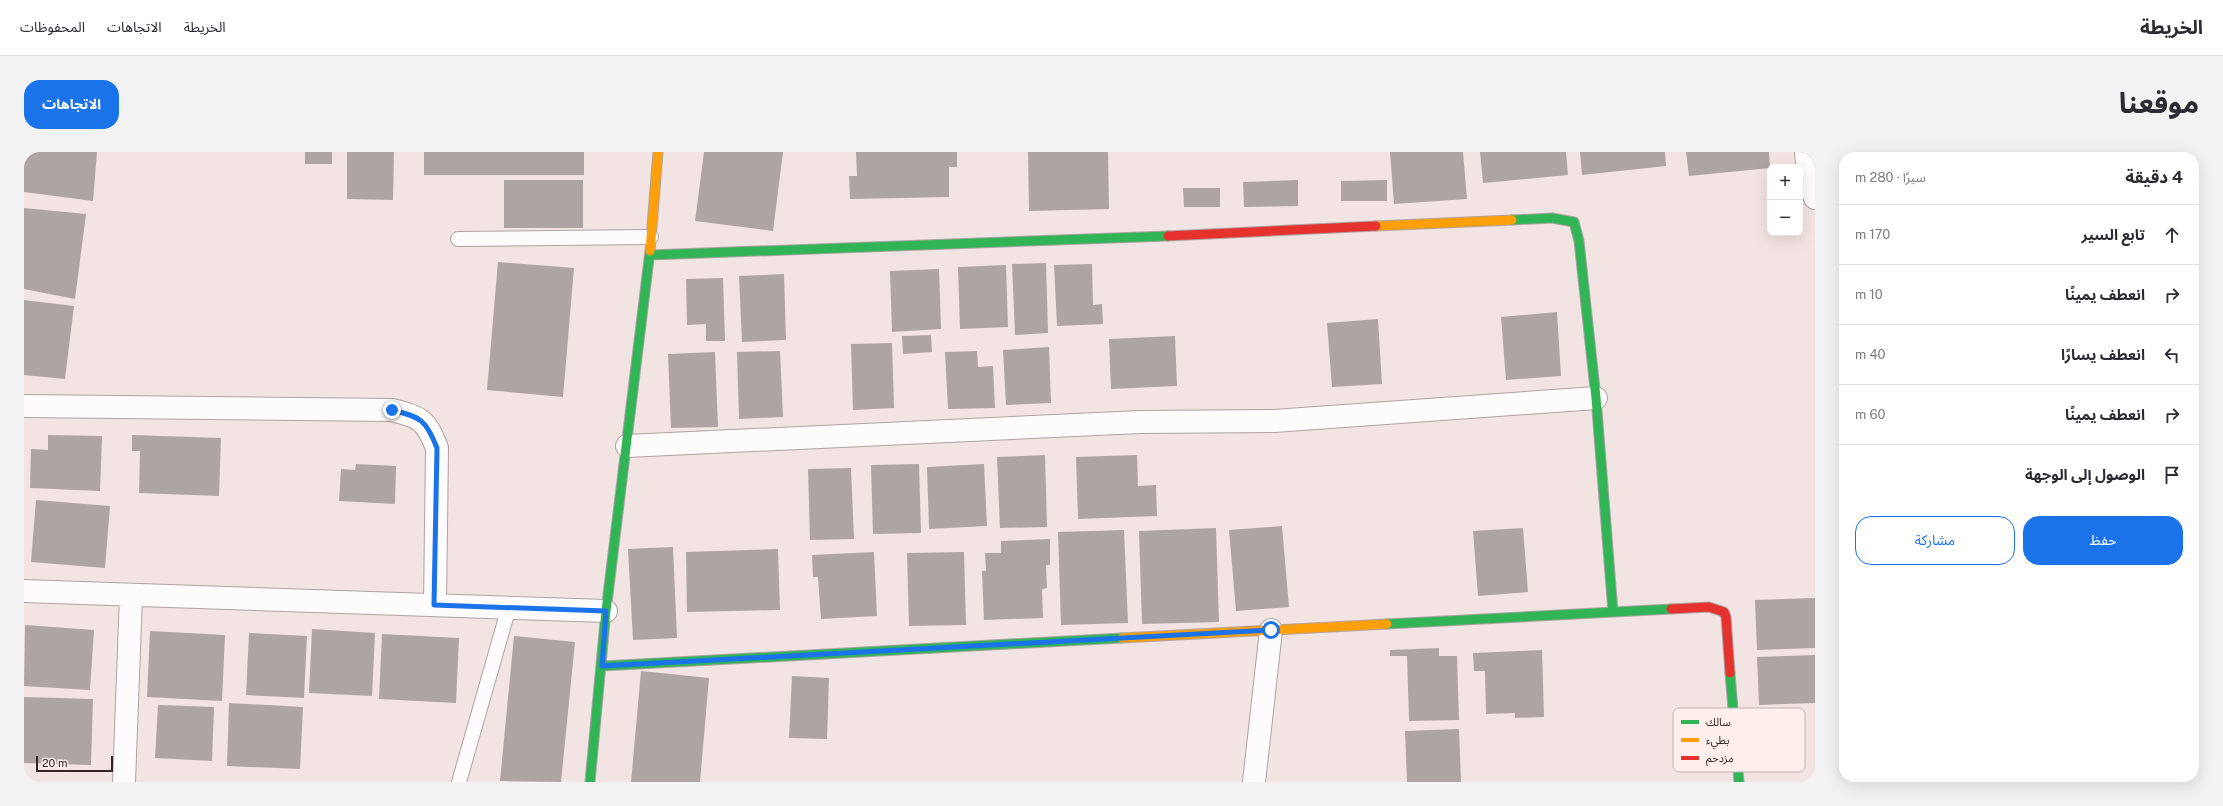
<!DOCTYPE html>
<html lang="ar">
<head>
<meta charset="utf-8">
<style>
  body { margin:0; font-family:"Public Sans","Noto Sans Arabic",sans-serif; background:#f2f2f3; color:#2b2b33; direction:rtl }
  .controls { position:absolute; right:12px; top:12px; display:grid; overflow:hidden; border-radius:8px; box-shadow:0 4px 16px #0002 }
  .controls button { width:36px; height:36px; display:grid; place-items:center; padding:0; border:0; border-bottom:1px solid #e1e1e2; background:#fff; color:#2b2b33; font:20px sans-serif }
  .scale { position:absolute; left:12px; bottom:10px; width:77px; box-sizing:border-box; padding-left:4px; border:2px solid #312726; border-top:0; font-size:11px; line-height:14px; white-space:nowrap; color:#312726; -webkit-text-stroke:3px #feefed; paint-order:stroke }
  .stop { position:absolute; width:12px; height:12px; margin:-9px; border:3px solid #1a73e8; border-radius:50%; background:#fff }
  .stop.end { background:#1a73e8; border-color:#fff; box-shadow:0 1px 4px #0008 }
  .list { margin:0; padding:0; list-style:none }
  h2 { display:flex; justify-content:space-between; align-items:center; height:52px; margin:0; padding:0 16px; font-size:17px }
  h2 small { font-size:13px; font-weight:400; color:#7c7c81 }
  .list li { display:grid; grid-template-columns:26px 1fr auto; gap:12px; align-items:center; box-sizing:border-box; height:60px; padding:0 16px; border-top:1px solid #e1e1e2 }
  .list b { display:block; font-size:15px; white-space:nowrap }
  .list em { font-size:13px; font-style:normal; color:#7c7c81 }
  .actions { display:flex; gap:8px; padding:12px 16px }
  .actions a { flex:1; padding:9px 0; border:1px solid #1a73e8; border-radius:16px; text-align:center; font-size:14px; color:#1a73e8 }
  .actions .main { background:#1a73e8; color:#fff }
  .icon { flex:none; width:22px; height:22px; fill:none; stroke:currentColor; stroke-width:2; stroke-linecap:round; stroke-linejoin:round }
  .map { position:relative; flex:none; width:1791px; height:630px; overflow:hidden; direction:ltr; border-radius:16px }
  header { display:flex; align-items:center; gap:24px; box-sizing:border-box; height:56px; padding:0 20px; background:#fff; border-bottom:1px solid #e1e1e2 }
  header strong { font-size:19px }
  nav { display:flex; gap:22px; margin-inline-start:auto; font-size:14px }
  .intro { display:flex; align-items:center; justify-content:space-between; box-sizing:border-box; height:96px; padding:0 24px }
  h1 { margin:0; font-size:28px }
  .button { padding:10px 18px; border-radius:16px; background:#1a73e8; color:#fff; font-size:14px; font-weight:700 }
  main { display:flex; gap:24px; padding:0 24px }
  aside { flex:1; background:#fff; border-radius:16px; box-shadow:0 4px 16px #0002 }
  .map>svg:first-child { display:block }
</style>
</head>
<body>
<header>
<strong>الخريطة</strong>
<nav><a>الخريطة</a><a>الاتجاهات</a><a>المحفوظات</a></nav>
</header>
<div class="intro"><h1>موقعنا</h1><a class="button">الاتجاهات</a></div>
<main>
<aside>
<h2>4 دقيقة<small>سيرًا · 280 m</small></h2>
<ul class="list">
<li><svg class="icon" aria-label="ahead" viewBox="0 0 24 24"><path d="M12 20V5M6 11l6-6 6 6"/></svg><div><b>تابع السير</b></div><em>170 m</em></li>
<li><svg class="icon" aria-label="right" viewBox="0 0 24 24"><path d="M7 20v-9h11M14 6l5 5-5 5"/></svg><div><b>انعطف يمينًا</b></div><em>10 m</em></li>
<li><svg class="icon" aria-label="left" viewBox="0 0 24 24"><path d="M17 20v-9H6M10 6l-5 5 5 5"/></svg><div><b>انعطف يسارًا</b></div><em>40 m</em></li>
<li><svg class="icon" aria-label="right" viewBox="0 0 24 24"><path d="M7 20v-9h11M14 6l5 5-5 5"/></svg><div><b>انعطف يمينًا</b></div><em>60 m</em></li>
<li><svg class="icon" aria-label="arrive" viewBox="0 0 24 24"><path d="M6 21V4h12l-3 4 3 4H6"/></svg><div><b>الوصول إلى الوجهة</b></div></li>
</ul>
<div class="actions"><a class="main">حفظ</a><a>مشاركة</a></div>
</aside>
<div class="map">
<svg width="1791" height="630" viewBox="0 0 1791 630">
  <rect width="100%" height="100%" fill="#f2e4e3"/>
  <path fill="#aea4a4" d="M0,0H73L69,49L0,40Z
    M281,0H308V12H281Z
    M323,0H370L369,48L323,47Z
    M400,0H560V23H400Z
    M680,0H759L749,79L671,69Z
    M832,0H933V15H925V45L826,47L825,24H833Z
    M1004,0H1084L1085,57L1005,59Z
    M1366,0H1439L1443,47L1370,52Z
    M1456,0H1542L1544,23L1459,31Z
    M1556,0H1641L1642,14L1558,23Z
    M1662,0H1745L1746,16L1665,24Z
    M480,28H559V76H480Z
    M1274,28V54L1220,55L1219,30Z
    M1363,28V49H1317V29Z
    M1159,36H1196V55H1160Z
    M0,56L62,62L51,147L0,137Z
    M474,110L550,116L539,245L463,238Z
    M1022,111L1024,181L991,183L988,112Z
    M1068,112L1069,153L1078,152L1079,172L1033,174L1030,113Z
    M982,113L984,175L936,177L934,115Z
    M915,117L917,177L868,180L866,119Z
    M760,122L762,188L718,190L715,124Z
    M699,126L701,189H682V172L663,173L662,127Z
    M0,148L50,154L41,227L0,223Z
    M1533,160L1537,224L1482,228L1477,165Z
    M1354,167L1358,232L1308,235L1303,171Z
    M907,183L908,200L879,202L878,184Z
    M1151,184L1153,234L1087,237L1085,187Z
    M868,191L870,256L829,258L827,192Z
    M1025,195L1027,251L982,253L979,198Z
    M756,199L759,265L715,267L713,200Z
    M953,199L954,215L969,214L971,256L924,257L921,200Z
    M691,200L694,275L647,276L644,202Z
    M24,283L78,284L76,339L6,336L7,297L24,298Z
    M108,283L197,286L195,344L115,341L116,299H108Z
    M1021,303L1023,375L976,376L973,305Z
    M1113,303L1114,334L1132,333L1133,364L1054,367L1052,305Z
    M332,312L372,314L371,352L315,349L317,317L331,318Z
    M895,312L897,381L849,382L847,313Z
    M960,312L963,374L905,377L903,315Z
    M827,316L830,387L786,388L784,317Z
    M12,348L86,354L81,416L7,410Z
    M1258,374L1265,455L1212,459L1205,378Z
    M1192,376L1195,470L1118,472L1115,379Z
    M1499,376L1504,440L1454,444L1449,379Z
    M1100,378L1104,471L1037,473L1034,380Z
    M1026,387V413H1022L1023,436L1018,437L1019,466L960,468L958,419H962L961,401H977V389Z
    M649,395L653,486L609,488L604,397Z
    M754,397L756,458L663,460L662,400Z
    M850,400L853,464L797,467L794,425H789L788,403Z
    M940,400L942,473L885,474L883,401Z
    M1791,446V496L1733,498L1731,448Z
    M1,473L70,478L66,538L0,534Z
    M288,477L351,481L348,544L285,541Z
    M126,479L201,483L198,549L123,545Z
    M225,481L283,484L280,546L222,543Z
    M358,482L435,486L432,551L355,547Z
    M490,484L551,490L537,630L476,629Z
    M1415,496V504H1433L1435,568L1385,569L1383,504H1366V498Z
    M1518,498L1520,565L1491,566V561L1462,562L1461,519H1450L1449,501Z
    M1791,503V551L1735,553L1733,505Z
    M617,519L685,526L676,630H607Z
    M768,524L805,526L803,587L765,586Z
    M0,545L69,547L67,613L0,611Z
    M205,551L279,555L276,617L203,614Z
    M134,553L190,555L188,609L131,606Z
    M1435,577L1437,630H1383L1381,579Z"/>
  <g fill="none" stroke-linecap="round" stroke-linejoin="round">
    <defs>
      <path id="lane" d="M434,87L627,85
        M435,630L485,455"/>
      <path id="street" d="M1782,0L1785,30L1791,46
        M0,254L368,258C397,265 402,268 413,296L411,453
        M603,294L1116,270L1250,269L1572,246
        M0,439L582,459
        M100,630L107,443
        M1230,630L1247,478"/>
      <path id="fast" d="M1488,68L1528,66L1550,70L1555,89L1572,246L1589,460
        M626,103L1144,84
        M1363,472L1647,457
        M578,514L1098,486
        M1706,521L1715,630
        M566,630L582,459L626,99"/>
      <path id="slow" d="M1352,74L1488,68
        M626,99L634,0
        M1098,486L1363,472"/>
      <path id="jam" d="M1144,84L1352,74
        M1647,457L1685,455L1700,460L1702,465L1706,521"/>
    </defs>
    <use href="#lane" stroke="#ada3a2" stroke-width="16"/>
    <use href="#street" stroke="#ada3a2" stroke-width="24"/>
    <use href="#fast" stroke="#ada3a2" stroke-width="11"/>
    <use href="#slow" stroke="#ada3a2" stroke-width="11"/>
    <use href="#jam" stroke="#ada3a2" stroke-width="11"/>
    <use href="#lane" stroke="#fdfbfb" stroke-width="14"/>
    <use href="#street" stroke="#fdfbfb" stroke-width="22"/>
    <use href="#fast" stroke="#30b455" stroke-width="9"/>
    <use href="#slow" stroke="#ff9f0a" stroke-width="9"/>
    <use href="#jam" stroke="#e5322d" stroke-width="9"/>
  </g>
  <g fill="none" stroke-linecap="round" stroke-linejoin="round">
    <path stroke="#1a73e8" stroke-width="5" d="M368,258C397,265 402,268 413,296L410,453L582,459L578,514L1247,478"/>
  </g>
  <rect x="1649" y="556" width="132" height="64" rx="6" fill="#feefed" stroke="#c0b3b1" stroke-width="1"/>
  <rect x="1657" y="568" width="18" height="4" fill="#30b455"/>
  <rect x="1657" y="586" width="18" height="4" fill="#ff9f0a"/>
  <rect x="1657" y="604" width="18" height="4" fill="#e5322d"/>
  <g font-size="11" fill="#312726">
    <text x="1682" y="574">سالك</text>
    <text x="1682" y="592">بطيء</text>
    <text x="1682" y="610">مزدحم</text>
  </g>
</svg>
<div class="controls">
<button>+</button>
<button>−</button>
</div>
<div class="scale">20 m</div>
<div class="stop" style="left:1247px;top:478px"></div>
<div class="stop end" style="left:368px;top:258px"></div>
</div>
</main>
</body>
</html>
